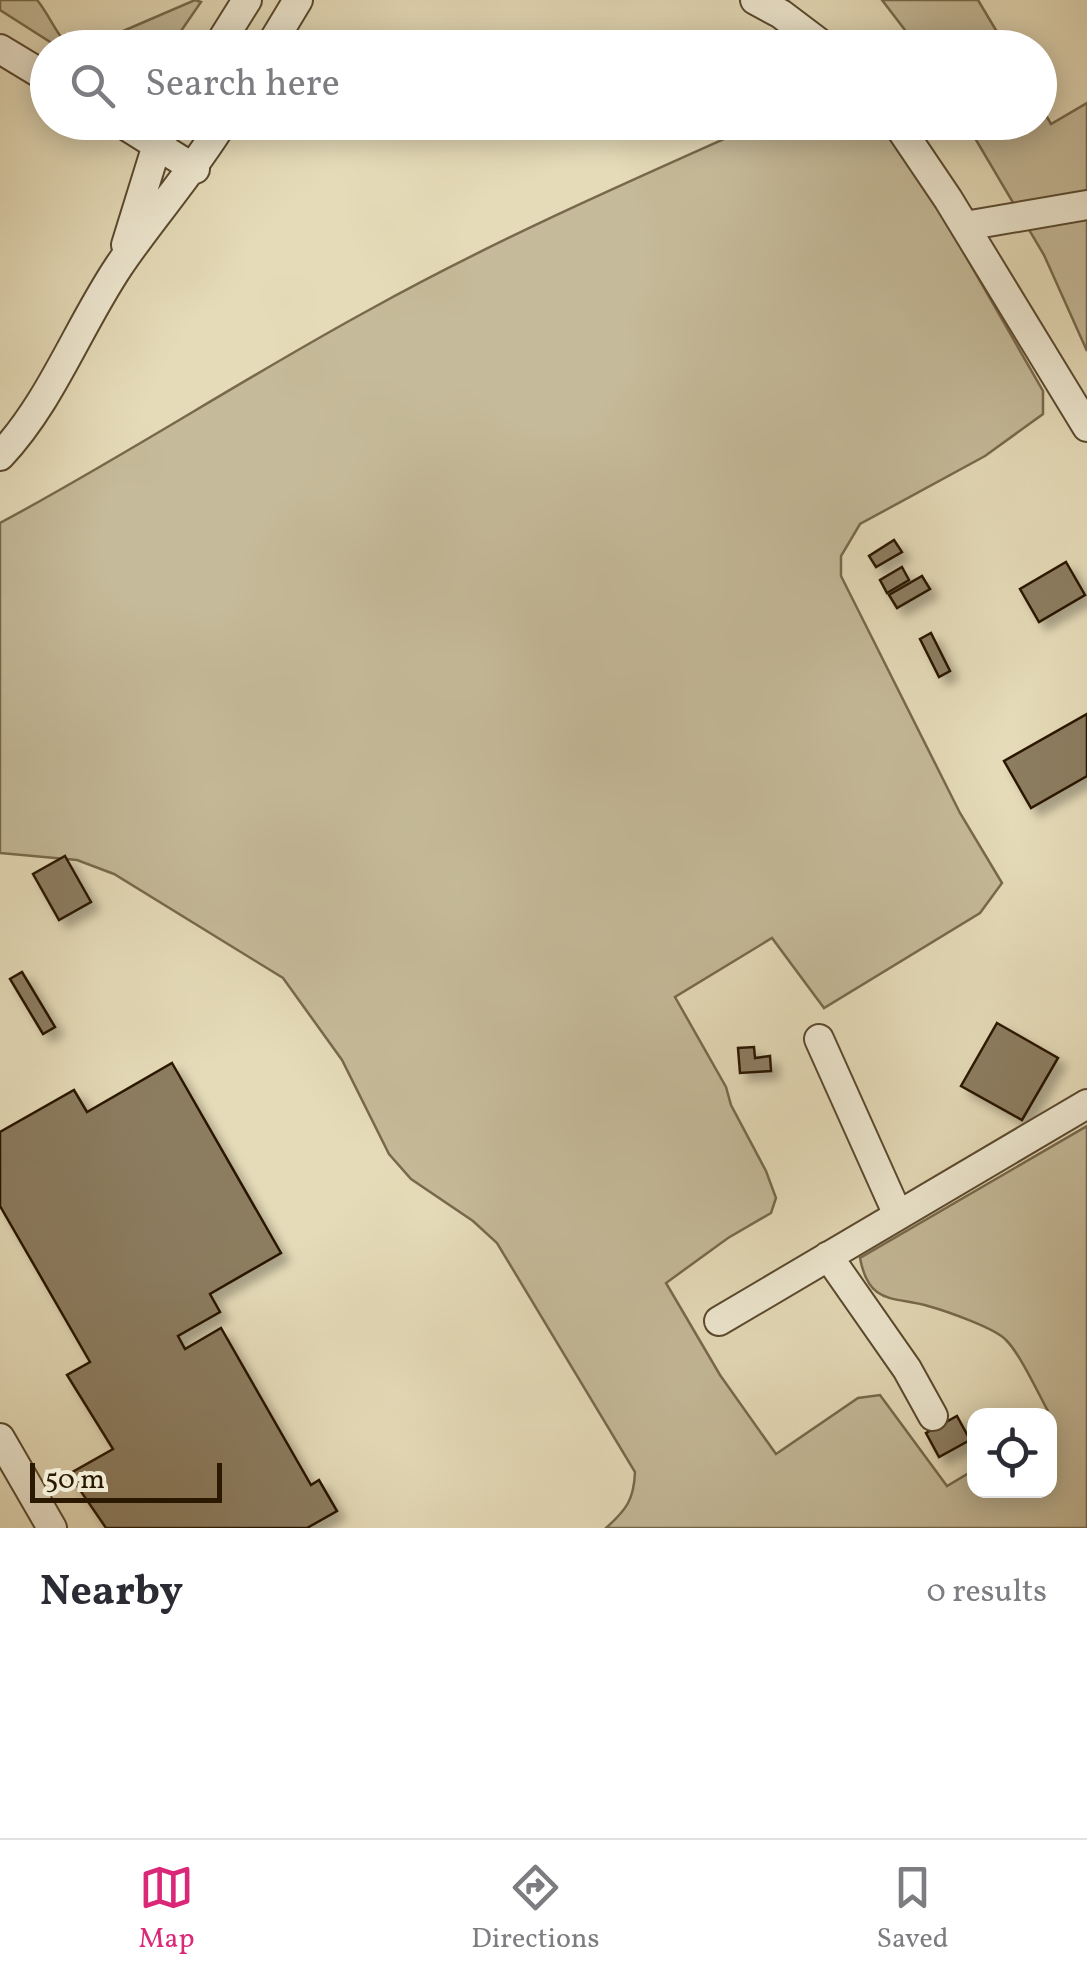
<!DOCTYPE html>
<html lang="en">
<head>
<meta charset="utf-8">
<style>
  body { margin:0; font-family:Vollkorn,serif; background:#f7f7f7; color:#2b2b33 }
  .controls { position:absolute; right:30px; bottom:30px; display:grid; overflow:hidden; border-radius:20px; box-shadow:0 5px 25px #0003 }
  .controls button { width:90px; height:90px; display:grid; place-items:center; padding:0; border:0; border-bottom:2px solid #e1e1e2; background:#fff; color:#2b2b33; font:50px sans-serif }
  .scale { position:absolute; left:30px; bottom:25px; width:192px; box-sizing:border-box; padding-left:10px; border:5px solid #2b1800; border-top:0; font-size:28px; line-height:35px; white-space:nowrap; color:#2b1800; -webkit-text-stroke:8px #eee8d1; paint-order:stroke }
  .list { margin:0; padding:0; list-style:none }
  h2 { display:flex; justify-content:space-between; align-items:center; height:130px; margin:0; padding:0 40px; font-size:42px }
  h2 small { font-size:32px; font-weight:400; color:#7c7c81 }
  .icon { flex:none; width:55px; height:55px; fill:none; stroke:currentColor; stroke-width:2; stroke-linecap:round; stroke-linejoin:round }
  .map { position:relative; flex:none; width:1087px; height:1528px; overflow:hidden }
  .search { position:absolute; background:#fff; box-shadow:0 5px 25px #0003; left:30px; right:30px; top:30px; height:110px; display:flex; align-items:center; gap:25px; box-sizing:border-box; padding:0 35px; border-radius:55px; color:#7c7c81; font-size:38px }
  .sheet { height:310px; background:#fff }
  nav { display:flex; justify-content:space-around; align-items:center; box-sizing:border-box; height:140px; border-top:2px solid #e1e1e2; background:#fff; font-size:28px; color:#7c7c81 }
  nav a { display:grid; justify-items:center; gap:5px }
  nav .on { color:#db2777 }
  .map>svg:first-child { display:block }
</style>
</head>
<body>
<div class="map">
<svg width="1087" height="1528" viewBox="0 0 1087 1528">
  <defs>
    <filter id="shadow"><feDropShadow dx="8" dy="8" stdDeviation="5" flood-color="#0004"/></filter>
  </defs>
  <rect width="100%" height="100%" fill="#e5dbb8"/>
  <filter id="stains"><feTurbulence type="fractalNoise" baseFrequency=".002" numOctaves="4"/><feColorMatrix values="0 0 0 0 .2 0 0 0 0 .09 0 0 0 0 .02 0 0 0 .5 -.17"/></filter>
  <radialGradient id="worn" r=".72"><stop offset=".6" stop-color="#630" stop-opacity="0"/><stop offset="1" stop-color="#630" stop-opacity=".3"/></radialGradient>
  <path fill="#c5ba99" stroke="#78694c" stroke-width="2.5" d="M0,0H37C49,14 58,38 70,47H58L0,10Z
    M195,0L201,2L170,47H86Z
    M882,0H978L1006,47H918Z
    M1087,103V351L1044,255L966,123L1040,122V105L1051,124Z
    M760,123H871L883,130L921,178L1043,391V414L985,456L860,524L841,556V576L960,813L1002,883L980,913L824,1008L772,938L675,997L726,1087L731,1105L766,1171L776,1198L771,1213L728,1238L666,1283L720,1375L776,1454L858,1398L880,1395L947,1486L974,1470V1490H1050V1423L1053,1420C1041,1400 1022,1356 1006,1340C995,1328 946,1311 928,1306C894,1296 869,1306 860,1258L1087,1126V1528H606C626,1510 634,1500 635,1472L497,1243L473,1221L411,1179L389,1154L342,1060L283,978L114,874L77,860L0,853V523C125,456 244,378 369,310C495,240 628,182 760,123Z"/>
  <path fill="#8c7d60" stroke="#2b1800" stroke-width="2.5" filter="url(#shadow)" d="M894,540L902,552L876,567L869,556Z
    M1066,562L1085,595L1039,622L1020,589Z
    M902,567L909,580L887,593L880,580Z
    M922,576L930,589L897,608L889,595Z
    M931,633L950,671L939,677L920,639Z
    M1087,714V776L1031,808L1004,761Z
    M65,856L91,902L59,920L33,874Z
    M22,972L55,1027L43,1034L10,979Z
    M997,1023L1058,1058L1022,1120L961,1086Z
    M754,1047L755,1058L770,1056L771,1071L740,1073L738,1048Z
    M172,1063L281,1253L210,1294L220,1312L178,1336L185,1349L221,1328L311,1485L319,1480L337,1511L307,1528H106L69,1474L113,1449L67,1375L90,1362L0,1206V1132L74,1090L87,1112Z
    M957,1416L970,1440L939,1457L926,1433Z"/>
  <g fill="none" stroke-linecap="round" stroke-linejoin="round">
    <defs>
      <path id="minor" d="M755,0L781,14L826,48
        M217,48L247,0
        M269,48L298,0
        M0,49L48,78
        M120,122L195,169
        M896,122L948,199L1087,427
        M965,226L1087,205
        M126,245L157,145L171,122
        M0,456C51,402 78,327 119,266C152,217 192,173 223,122
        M819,1039L898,1215
        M828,1256L907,1369L933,1416
        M719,1321L1087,1104
        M0,1438L52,1528"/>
    </defs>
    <use href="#minor" stroke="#5a492e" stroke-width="32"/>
    <use href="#minor" stroke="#eee8d1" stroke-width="28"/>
  </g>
  <rect width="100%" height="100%" filter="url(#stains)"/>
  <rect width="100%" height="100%" fill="url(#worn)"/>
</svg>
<div class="controls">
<button><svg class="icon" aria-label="locate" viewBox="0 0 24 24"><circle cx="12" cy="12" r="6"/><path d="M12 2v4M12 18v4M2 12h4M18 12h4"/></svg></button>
</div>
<div class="scale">50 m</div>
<div class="search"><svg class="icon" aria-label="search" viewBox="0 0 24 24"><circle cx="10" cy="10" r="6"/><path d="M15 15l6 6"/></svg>Search here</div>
</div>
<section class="sheet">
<h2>Nearby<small>0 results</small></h2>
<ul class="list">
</ul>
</section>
<nav>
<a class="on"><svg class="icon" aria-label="map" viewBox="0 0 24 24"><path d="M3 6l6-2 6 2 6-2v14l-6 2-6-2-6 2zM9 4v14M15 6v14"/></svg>Map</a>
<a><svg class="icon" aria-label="directions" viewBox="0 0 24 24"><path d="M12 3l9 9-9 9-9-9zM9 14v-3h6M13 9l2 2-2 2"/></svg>Directions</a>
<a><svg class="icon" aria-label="saved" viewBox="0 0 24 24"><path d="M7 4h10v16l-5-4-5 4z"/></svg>Saved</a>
</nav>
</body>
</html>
